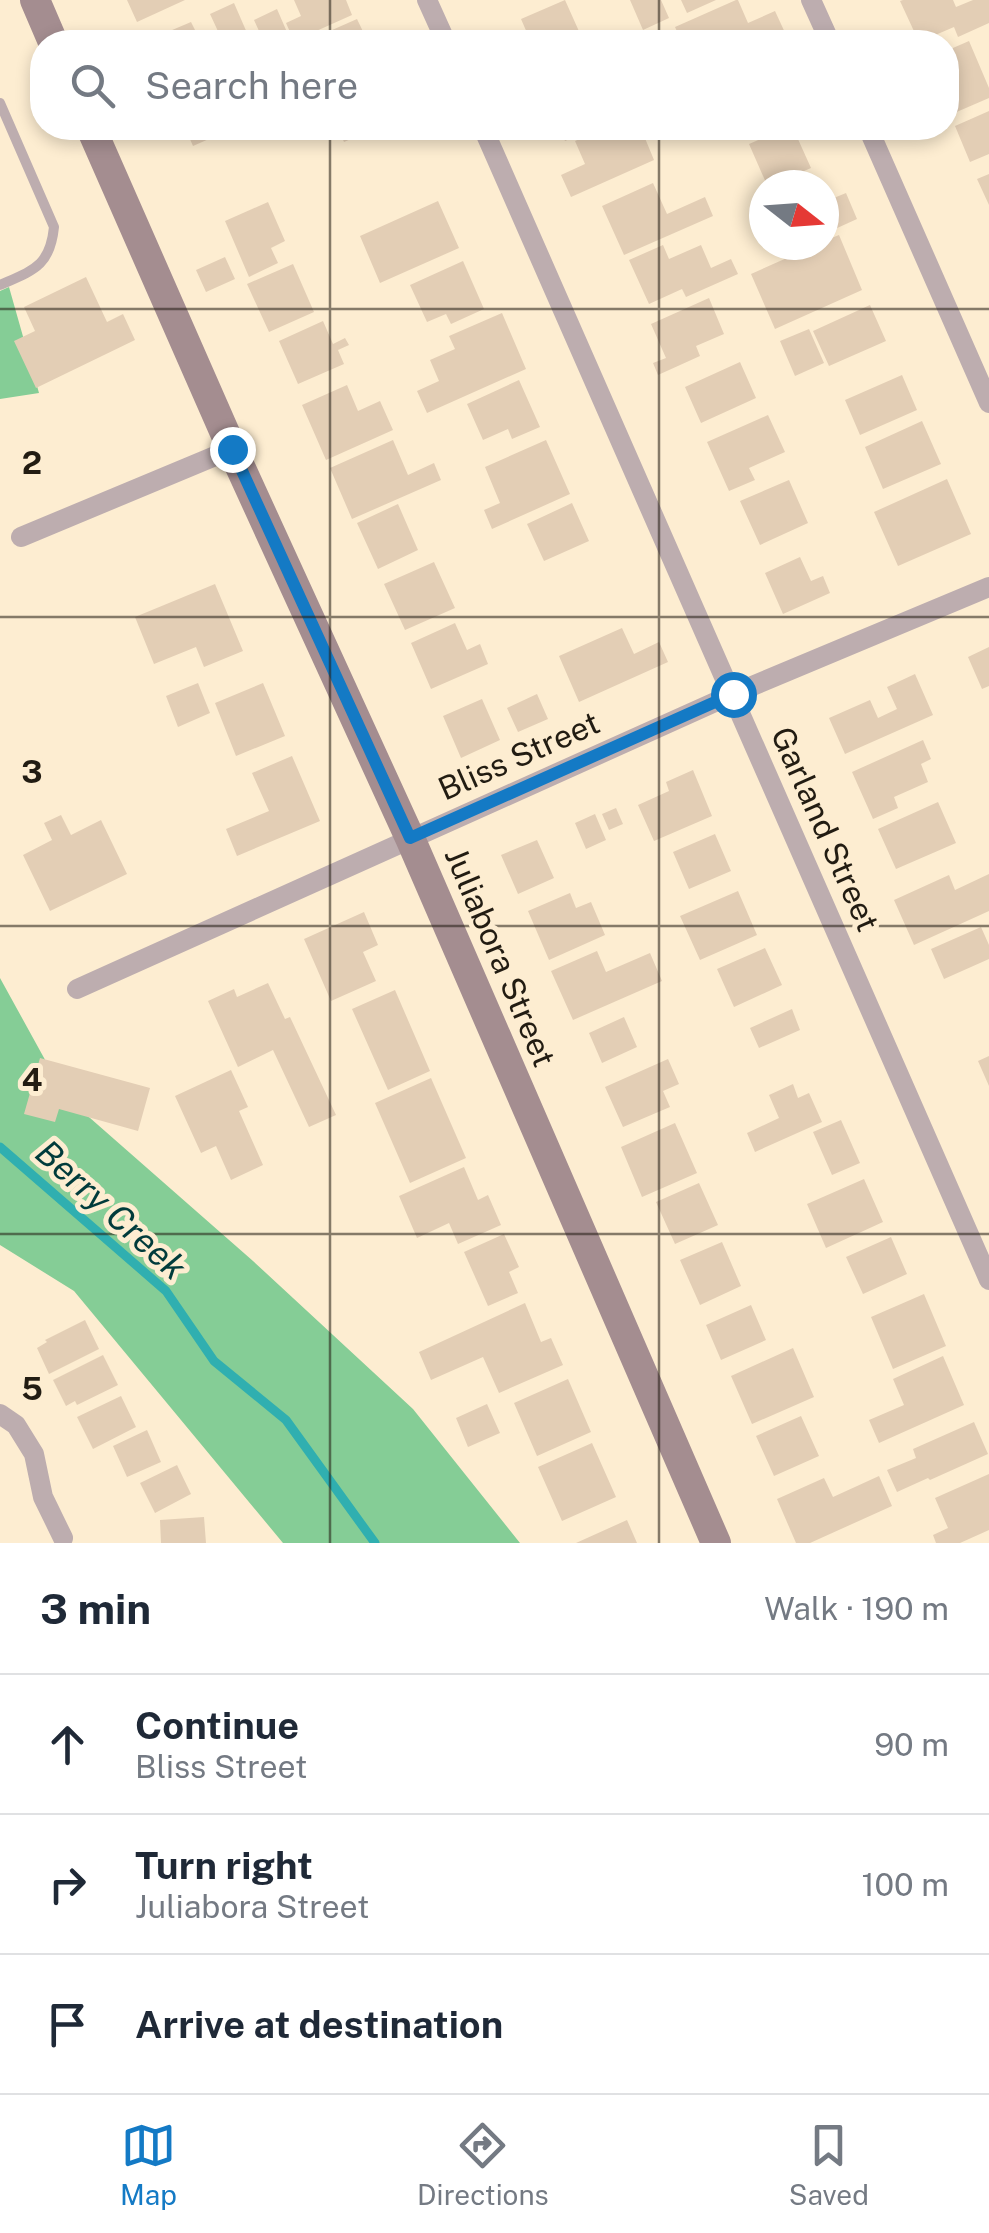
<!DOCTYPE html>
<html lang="en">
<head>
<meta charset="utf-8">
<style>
  body { margin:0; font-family:"Public Sans",sans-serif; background:#f6f6f7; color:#1f2937 }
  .compass { position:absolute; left:749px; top:170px; width:90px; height:90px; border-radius:50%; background:#fff; box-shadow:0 5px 15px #0003; rotate:107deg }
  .stop { position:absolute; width:30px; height:30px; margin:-22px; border:8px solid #147ac5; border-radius:50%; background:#fff }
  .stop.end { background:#147ac5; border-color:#fff; box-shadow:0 2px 10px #0008 }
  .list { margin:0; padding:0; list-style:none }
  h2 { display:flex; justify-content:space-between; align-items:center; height:130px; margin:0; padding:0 40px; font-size:42px }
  h2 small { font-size:32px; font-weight:400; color:#747a83 }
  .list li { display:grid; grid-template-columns:65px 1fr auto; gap:30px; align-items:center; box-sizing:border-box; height:140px; padding:0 40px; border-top:2px solid #e0e1e3 }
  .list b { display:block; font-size:38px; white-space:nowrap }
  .list p { margin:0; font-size:32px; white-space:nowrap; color:#747a83 }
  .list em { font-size:32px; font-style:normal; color:#747a83 }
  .icon { flex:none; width:55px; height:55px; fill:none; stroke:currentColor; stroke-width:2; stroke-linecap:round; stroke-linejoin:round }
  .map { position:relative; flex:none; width:989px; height:1543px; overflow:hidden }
  .search { position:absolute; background:#fff; box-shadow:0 5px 15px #0003; left:30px; right:30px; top:30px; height:110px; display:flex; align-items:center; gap:25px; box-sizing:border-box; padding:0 35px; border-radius:40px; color:#747a83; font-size:38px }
  .sheet { height:550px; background:#fff }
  nav { display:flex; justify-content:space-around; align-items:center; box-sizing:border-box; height:140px; border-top:2px solid #e0e1e3; background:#fff; font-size:28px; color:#747a83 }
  nav a { display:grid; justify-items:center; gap:5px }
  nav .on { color:#147ac5 }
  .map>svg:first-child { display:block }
</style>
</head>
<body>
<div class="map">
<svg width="989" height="1543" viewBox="0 0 989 1543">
  <rect width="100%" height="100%" fill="#fdedd1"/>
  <path fill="#85cd96" d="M9,287L39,393L0,399V291Z
    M0,978L65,1096L253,1261L413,1409L520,1543H283L74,1291L0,1245Z"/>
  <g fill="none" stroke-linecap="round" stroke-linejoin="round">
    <path stroke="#30afb0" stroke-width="9" d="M0,1147L166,1291L214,1361L286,1420L375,1543"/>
  </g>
  <path fill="#e3ceb5" d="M127,0H185L137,22Z
    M294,0H346L352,15L294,41L286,23L301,16Z
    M565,0L582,38L572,42H531L521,19Z
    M630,0H661L669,18L643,30Z
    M681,0H716L687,13Z
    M736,0H738L748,23L775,11L787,37L774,42H682L675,27Z
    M903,0H953L956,7L973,0H989V23L958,37L954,27L919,42L900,1Z
    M234,3L251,42H223L210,14Z
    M277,9L290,39L283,42H264L254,20Z
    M357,19L368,42H305Z
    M191,22L201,42H144Z
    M969,41L989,88V98L952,114L946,101V51Z
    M989,111V154L970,162L955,126Z
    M185,128H234L193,146Z
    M338,128H376L344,142Z
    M377,128H425L409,135L406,128L382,139Z
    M559,128H596L565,141Z
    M606,128H619L624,139L642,131L654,160L571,197L561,175L585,164L575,141Z
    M786,128H793L811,168L772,185H767L749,144Z
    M989,174V205L977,179Z
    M653,183L667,214L705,197L713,216L624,255L602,206Z
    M846,193L857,219L824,234V202Z
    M438,201L459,248L380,283L360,236Z
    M268,202L285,241L271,248L278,263L249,277L225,221Z
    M839,235L862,290L775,329L751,274L816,245H824V241Z
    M663,245L669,259L701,245L711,268L731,259L738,274L686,297L682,289L649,304L629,260Z
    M225,257L235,279L206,292L196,270Z
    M463,261L484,309L451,324L446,314L427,322L410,285Z
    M293,264L314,312L269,332L247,284Z
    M86,277L107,322L123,314L135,340L36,388L14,341L35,331L24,307Z
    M709,298L724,334L696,346L700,356L658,375L653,363L666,358L651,324Z
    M870,305L886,341L829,366L813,331Z
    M502,313L526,369L427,413L417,391L439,381L430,360L455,349L449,336Z
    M323,321L333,344L345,338L349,345L338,350L344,364L298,384L279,341Z
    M809,329L824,363L795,376L780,341Z
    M740,362L756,398L701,423L685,387Z
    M902,375L917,410L860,435L845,400Z
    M519,380L540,427L512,439L508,429L483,440L467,404Z
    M347,385L358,411L380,401L393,430L326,460L302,405Z
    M768,415L785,452L749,468L755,480L729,491L707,442Z
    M922,421L941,464L883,489L865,447Z
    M393,440L408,475L434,463L441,480L352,519L330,468Z
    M546,440L570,494L492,529L484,510L500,503L485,467Z
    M947,479L971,534L898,566L874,512Z
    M789,480L808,523L760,545L740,501Z
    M572,503L589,541L544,561L527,524Z
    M398,504L418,550L378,569L357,523Z
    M800,557L811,581L823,576L830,593L783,614L765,573Z
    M434,562L455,608L405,630L384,584Z
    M215,584L243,651L204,667L196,647L154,664L135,617Z
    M455,623L467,650L480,644L488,664L431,689L411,643Z
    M622,628L634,654L659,642L668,662L579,702L559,656Z
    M989,647V686L982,689L968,657Z
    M915,674L933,715L845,754L829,718L870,700L878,718L897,709L887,687Z
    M198,683L210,713L178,727L166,696Z
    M263,683L285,736L236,756L215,703Z
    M537,694L548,719L518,732L507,708Z
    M482,699L500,740L461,758L443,716Z
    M923,740L931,759L921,764L928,782L894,797L898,808L873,819L852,772Z
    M292,756L320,821L237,856L226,829L269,811L252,773Z
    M693,770L712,816L654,841L638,805L669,791L666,782Z
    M938,802L956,843L896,869L878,829Z
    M616,808L623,824L609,830L602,814Z
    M595,814L606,840L586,849L575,823Z
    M61,815L71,835L101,820L127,874L50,911L23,855L52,840L44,823Z
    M715,834L731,871L689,889L673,852Z
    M537,840L554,878L518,894L501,855Z
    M989,874V911L914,945L894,900L949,875L955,890Z
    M738,891L757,935L700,960L680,916Z
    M570,893L576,908L591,902L605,935L549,960L528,911Z
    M364,912L378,945L363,952L376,981L331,1001L304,939Z
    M981,927L989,945V959L944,979L931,949Z
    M765,948L782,985L734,1007L717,969Z
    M597,951L606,972L650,953L662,981L573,1020L551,971Z
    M268,983L285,1019L290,1017L336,1115L309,1127L273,1050L238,1067L208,1001L234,989L237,997Z
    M395,990L430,1071L388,1090L352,1009Z
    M792,1009L800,1030L759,1048L750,1028Z
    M624,1017L637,1047L602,1063L589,1033Z
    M989,1056V1086L978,1061Z
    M40,1058L150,1088L138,1131L59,1109L55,1122L24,1114Z
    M668,1059L679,1084L663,1091L670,1107L623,1127L605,1087Z
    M231,1070L248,1107L239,1111L263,1165L231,1180L216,1146L201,1153L175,1096Z
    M431,1078L466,1158L410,1183L375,1103Z
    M793,1084L798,1098L809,1093L822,1122L755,1152L747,1133L779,1118L769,1095Z
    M841,1120L860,1163L832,1175L813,1132Z
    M675,1123L697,1173L642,1197L621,1147Z
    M464,1167L478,1200L488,1195L501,1225L458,1244L449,1223L417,1238L399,1196Z
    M864,1179L883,1222L826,1248L807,1204Z
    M699,1183L718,1225L675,1244L656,1202Z
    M504,1234L519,1267L509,1272L518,1293L488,1306L464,1252Z
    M891,1237L907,1274L863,1294L846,1257Z
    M722,1242L741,1286L700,1305L680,1260Z
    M924,1294L946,1346L893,1369L871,1317Z
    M525,1303L541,1342L551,1338L563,1365L499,1393L483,1357L431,1380L419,1352Z
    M751,1305L766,1340L721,1360L706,1325Z
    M85,1320L99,1349L49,1374L37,1348L47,1342L45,1340Z
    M793,1348L814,1397L752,1424L731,1376Z
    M103,1355L118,1385L77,1405L75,1401L66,1406L53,1380Z
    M943,1356L964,1405L879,1443L869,1420L904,1405L893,1379Z
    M568,1379L591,1432L537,1456L514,1403Z
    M121,1396L136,1427L93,1449L77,1417Z
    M487,1404L500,1433L468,1447L456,1418Z
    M801,1416L819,1456L774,1476L756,1436Z
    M974,1422L988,1454L930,1480L928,1478L897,1492L887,1470L916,1458L913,1449Z
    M147,1430L161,1462L127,1477L113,1446Z
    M592,1443L616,1497L562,1521L538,1467Z
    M177,1465L191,1494L155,1513L140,1483Z
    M989,1474V1530L960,1543H936L933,1535L948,1528L935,1498Z
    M879,1476L892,1506L810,1543H796L777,1499L824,1478L833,1497Z
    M204,1517L206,1543H161L160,1520Z
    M627,1520L637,1543H576Z"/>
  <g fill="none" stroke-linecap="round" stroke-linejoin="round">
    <path stroke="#bdadaf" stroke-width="10" d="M0,103L54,227C50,266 34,270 0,285"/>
    <path stroke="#bdadaf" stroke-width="20" d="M427,0L446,42
      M811,0L830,42
      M483,128L989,1280
      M868,128L989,403
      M21,537L232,449
      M77,989L733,694L989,587
      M0,1414L16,1425L34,1454L43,1497L63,1538"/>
    <path stroke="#a48d90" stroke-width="30" d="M35,0L53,42
      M91,128L232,449L410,838L716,1543"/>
  </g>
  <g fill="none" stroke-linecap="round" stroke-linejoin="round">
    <path stroke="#147ac5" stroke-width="12" d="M232,449L410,838L733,694"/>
  </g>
  <path fill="none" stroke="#221c12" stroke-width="2.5" stroke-opacity="0.55" d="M330,0V42M659,0V42M330,128V1543M659,128V1543M0,309H989M0,617H989M0,926H989M0,1234H989"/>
  <g text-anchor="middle" stroke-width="10" stroke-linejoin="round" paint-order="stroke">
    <g font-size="32" fill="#221c12" stroke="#fdedd1">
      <text transform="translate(519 756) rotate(-24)" y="11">Bliss Street</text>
      <text transform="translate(825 829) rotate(66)" y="11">Garland Street</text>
      <text transform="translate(500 957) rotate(67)" y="11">Juliabora Street</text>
    </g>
    <g font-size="35" font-style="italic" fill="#003b3b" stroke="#fdedd1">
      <text transform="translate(111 1210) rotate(42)" y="12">Berry Creek</text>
    </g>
  </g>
  <g font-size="32" text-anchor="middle" font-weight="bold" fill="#221c12" stroke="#fdedd1" stroke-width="10" stroke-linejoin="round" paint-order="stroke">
    <text x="32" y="474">2</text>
    <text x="32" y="783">3</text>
    <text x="32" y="1091">4</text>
    <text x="32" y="1400">5</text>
  </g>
</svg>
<svg class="compass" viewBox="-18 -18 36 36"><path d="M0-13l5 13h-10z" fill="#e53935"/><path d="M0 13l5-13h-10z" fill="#747a83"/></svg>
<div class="stop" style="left:733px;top:694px"></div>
<div class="stop end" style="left:232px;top:449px"></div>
<div class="search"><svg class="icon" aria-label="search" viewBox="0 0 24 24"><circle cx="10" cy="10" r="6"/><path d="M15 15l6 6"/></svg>Search here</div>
</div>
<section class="sheet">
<h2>3 min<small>Walk · 190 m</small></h2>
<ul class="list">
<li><svg class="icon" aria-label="ahead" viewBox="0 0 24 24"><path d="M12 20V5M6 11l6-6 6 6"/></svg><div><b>Continue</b><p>Bliss Street</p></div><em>90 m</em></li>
<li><svg class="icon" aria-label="right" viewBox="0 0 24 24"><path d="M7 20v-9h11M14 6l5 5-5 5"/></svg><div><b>Turn right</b><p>Juliabora Street</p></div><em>100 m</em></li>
<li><svg class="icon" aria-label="arrive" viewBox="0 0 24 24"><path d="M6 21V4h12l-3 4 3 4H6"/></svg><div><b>Arrive at destination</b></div></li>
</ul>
</section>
<nav>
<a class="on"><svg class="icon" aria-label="map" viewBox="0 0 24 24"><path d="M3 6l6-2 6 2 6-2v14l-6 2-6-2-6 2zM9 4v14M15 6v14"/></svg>Map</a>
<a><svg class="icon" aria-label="directions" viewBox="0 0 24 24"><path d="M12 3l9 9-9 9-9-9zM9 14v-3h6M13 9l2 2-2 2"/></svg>Directions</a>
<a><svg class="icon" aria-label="saved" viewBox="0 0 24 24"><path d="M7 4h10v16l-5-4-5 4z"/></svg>Saved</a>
</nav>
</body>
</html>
